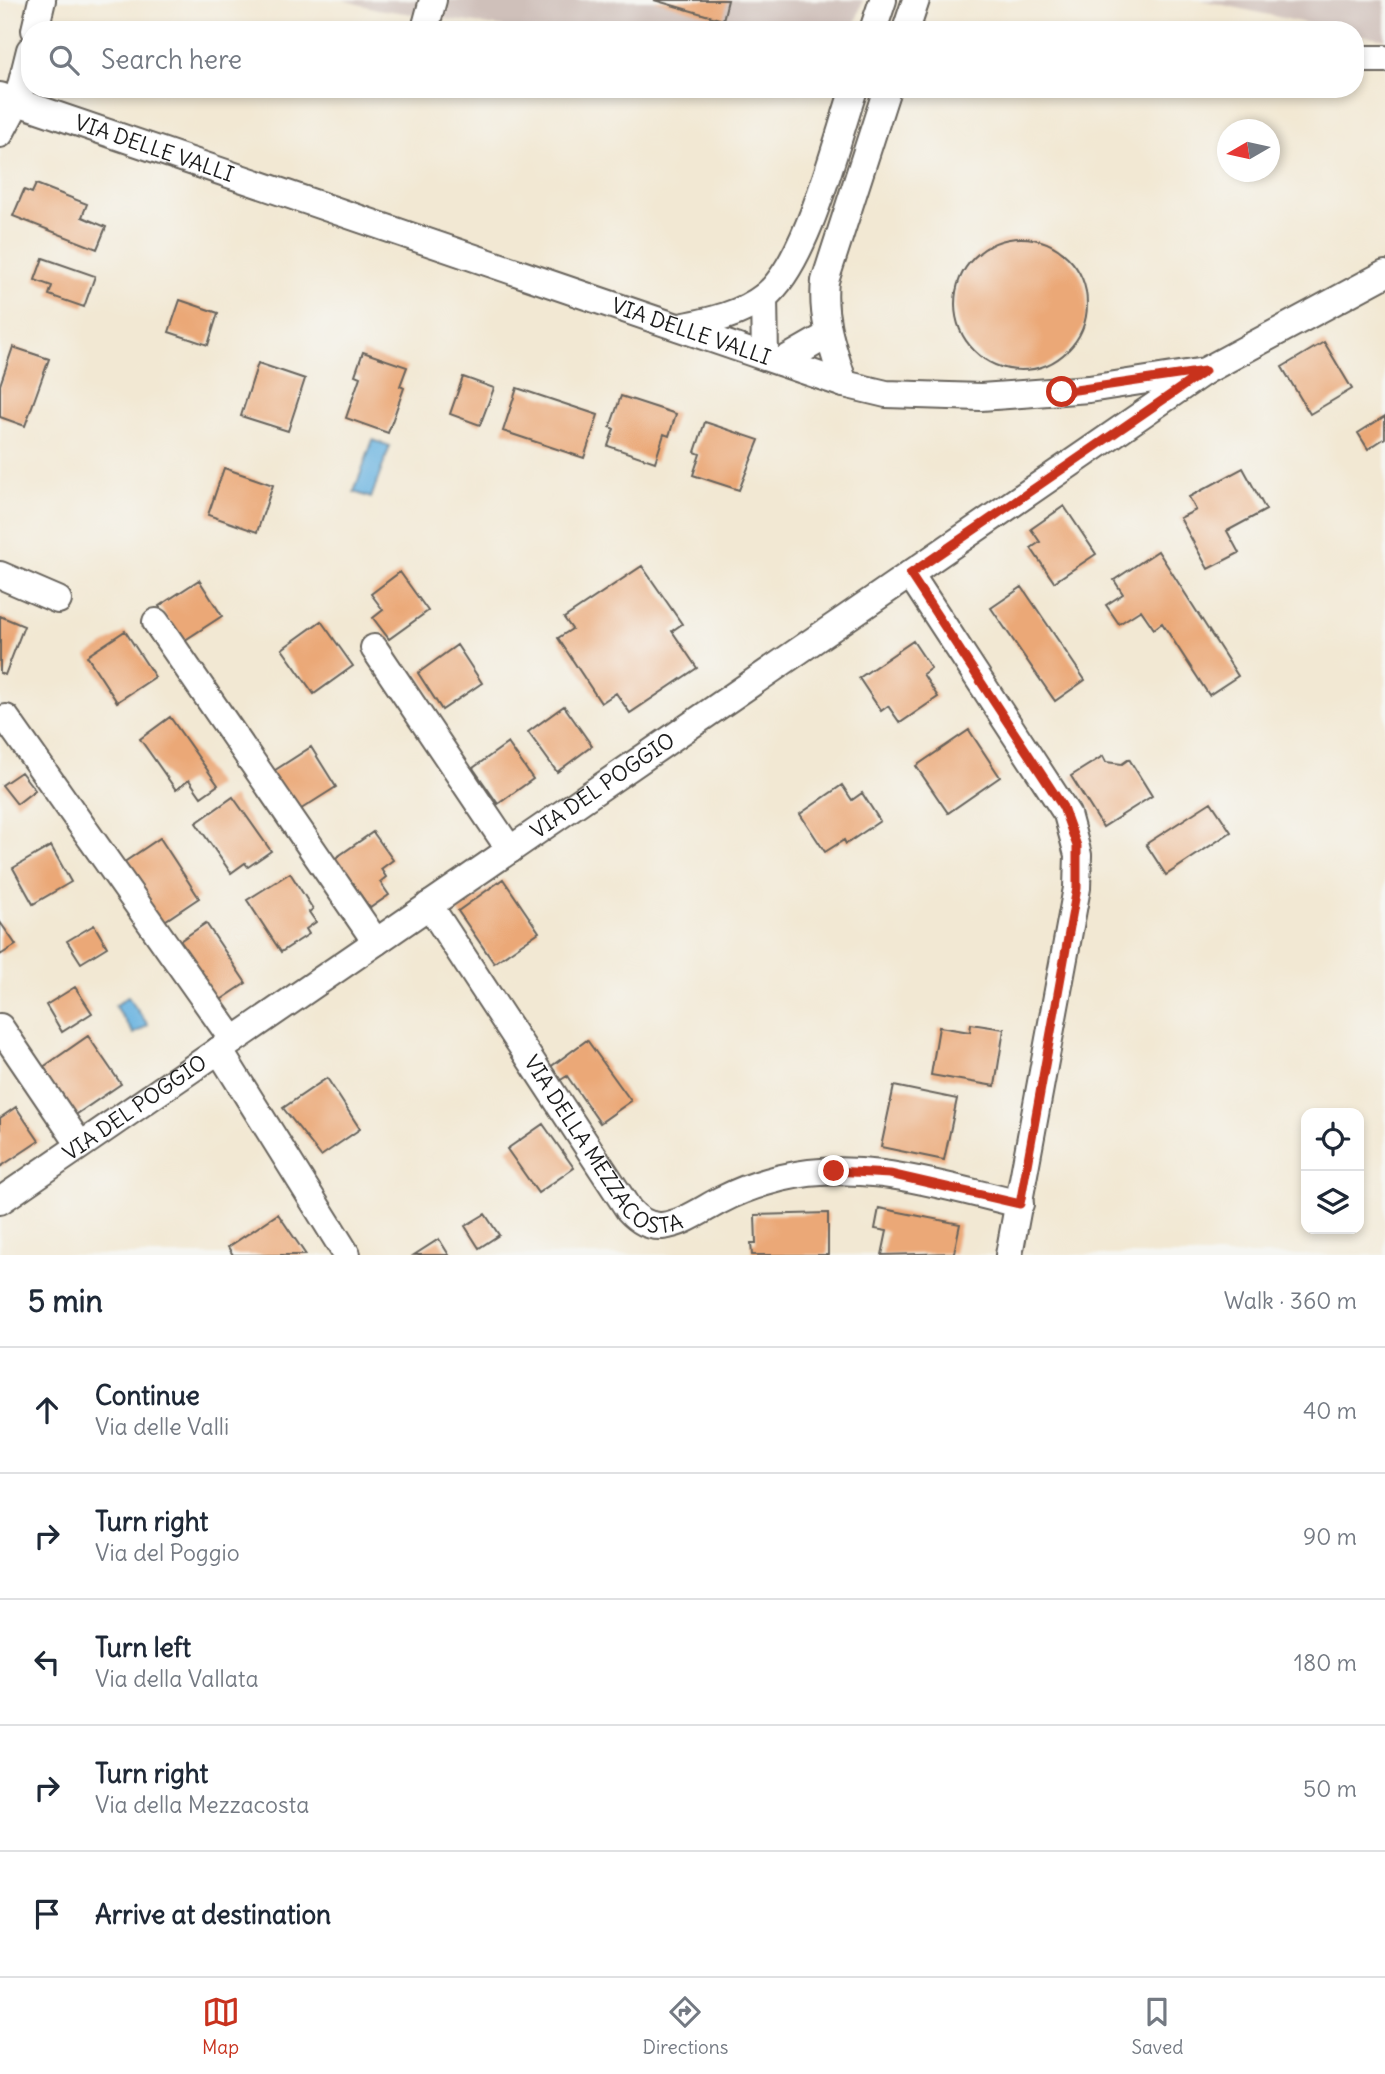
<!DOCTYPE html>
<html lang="en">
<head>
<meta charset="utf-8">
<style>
  body { margin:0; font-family:Delius,sans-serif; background:#f6f6f7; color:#1f2937 }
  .controls { position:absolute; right:21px; bottom:21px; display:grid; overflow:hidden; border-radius:14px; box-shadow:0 4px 10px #0003 }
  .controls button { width:63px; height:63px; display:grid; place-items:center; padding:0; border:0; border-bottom:2px solid #e0e1e3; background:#fff; color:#1f2937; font:35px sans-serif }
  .compass { position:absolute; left:1217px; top:119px; width:63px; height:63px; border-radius:50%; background:#fff; box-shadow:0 4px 10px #0003; rotate:261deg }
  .stop { position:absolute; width:21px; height:21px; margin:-16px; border:5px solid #c8321e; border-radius:50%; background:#fff }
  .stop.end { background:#c8321e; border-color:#fff; box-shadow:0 2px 7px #0008 }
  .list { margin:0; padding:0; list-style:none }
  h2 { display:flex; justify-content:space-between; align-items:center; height:91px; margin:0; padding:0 28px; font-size:30px }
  h2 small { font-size:23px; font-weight:400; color:#747a83 }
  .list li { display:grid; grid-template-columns:46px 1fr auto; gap:21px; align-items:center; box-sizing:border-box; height:126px; padding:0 28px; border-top:2px solid #e0e1e3 }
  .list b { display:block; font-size:26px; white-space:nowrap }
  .list p { margin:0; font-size:23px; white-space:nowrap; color:#747a83 }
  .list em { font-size:23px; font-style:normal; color:#747a83 }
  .icon { flex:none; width:38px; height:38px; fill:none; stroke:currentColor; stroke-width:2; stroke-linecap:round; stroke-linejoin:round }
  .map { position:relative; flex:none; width:1385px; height:1255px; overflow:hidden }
  .search { position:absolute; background:#fff; box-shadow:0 4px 10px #0003; left:21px; right:21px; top:21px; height:77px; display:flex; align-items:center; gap:18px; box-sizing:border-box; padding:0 24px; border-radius:28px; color:#747a83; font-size:26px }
  .sheet { height:721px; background:#fff }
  nav { display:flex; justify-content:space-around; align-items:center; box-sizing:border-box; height:98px; border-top:2px solid #e0e1e3; background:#fff; font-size:19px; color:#747a83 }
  nav a { display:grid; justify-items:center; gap:4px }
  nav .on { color:#c8321e }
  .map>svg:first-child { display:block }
</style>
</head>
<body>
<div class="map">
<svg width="1385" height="1255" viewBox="0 0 1385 1255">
  <rect width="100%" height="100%" fill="#f6f6f2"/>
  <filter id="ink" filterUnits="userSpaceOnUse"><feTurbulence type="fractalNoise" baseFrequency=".0143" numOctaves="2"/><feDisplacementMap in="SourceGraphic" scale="14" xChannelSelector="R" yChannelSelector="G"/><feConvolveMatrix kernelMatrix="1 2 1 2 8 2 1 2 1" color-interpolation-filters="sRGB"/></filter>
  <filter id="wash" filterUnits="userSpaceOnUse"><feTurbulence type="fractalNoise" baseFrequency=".00686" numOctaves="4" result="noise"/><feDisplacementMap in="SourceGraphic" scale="28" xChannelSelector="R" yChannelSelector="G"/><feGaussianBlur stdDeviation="1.57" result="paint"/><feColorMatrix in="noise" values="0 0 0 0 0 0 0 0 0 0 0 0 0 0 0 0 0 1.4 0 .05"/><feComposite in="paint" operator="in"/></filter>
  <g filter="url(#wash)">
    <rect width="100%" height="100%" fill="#f2e8d3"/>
    <path fill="#cfc0ba" d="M343,0H863L853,30H525L377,9Z
      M1201,0H1385V39L1355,34V30H1337Z"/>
    <path fill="#67b2e0" stroke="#42677e" stroke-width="2" d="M373,440L390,446L371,498L354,492Z
      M128,997L148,1025L134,1034L115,1006Z"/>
    <g id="blocks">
      <path fill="#eba877" d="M654,0H728L723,20Z
        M36,184L87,204L82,217L106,227L97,249L13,216L24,190L32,193Z
        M955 304a66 66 0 1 1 132 0a66 66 0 1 1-132 0Z
        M43,258L95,276L84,307L49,295L52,286L35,280Z
        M180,300L218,313L208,345L169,332Z
        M1324,342L1352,389L1310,414L1282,367Z
        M13,347L49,359L25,426L0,417V385Z
        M363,352L407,367L400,386L404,388L388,433L346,418L360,377L355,375Z
        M258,363L305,379L288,431L241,416Z
        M463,377L494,388L480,425L450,414Z
        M517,388L598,415L584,458L503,431Z
        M621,396L676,414L669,436L664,434L655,462L608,446L614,429L610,427Z
        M1385,416V438L1368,449L1358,433Z
        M705,422L759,440L739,490L693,475L700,454L695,452Z
        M224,468L273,485L257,532L208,515Z
        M1243,468L1266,510L1227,531L1239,553L1208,569L1180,518L1196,510L1189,497Z
        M1064,506L1096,554L1054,582L1031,548L1040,542L1031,529Z
        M1158,551L1238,676L1209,695L1162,623L1154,629L1141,610L1119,624L1106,605L1123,594L1114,580Z
        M642,566L682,624L672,631L697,668L630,713L616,693L601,703L558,638L572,629L564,618Z
        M400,572L428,611L389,639L373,618L383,610L371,594Z
        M199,580L222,616L182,642L159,606Z
        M1022,587L1085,680L1055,701L991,608Z
        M0,616L24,626L5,675L0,673Z
        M321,621L353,666L314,694L282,649Z
        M125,631L155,677L117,702L87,656Z
        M913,641L931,668L923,674L938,697L900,723L888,706L881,711L859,678Z
        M457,645L482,683L442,710L418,673Z
        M564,706L592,746L557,772L528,732Z
        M170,717L218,785L201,797L189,780L176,790L140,739Z
        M969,730L1000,777L948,813L916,766Z
        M508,743L533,779L498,804L473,768Z
        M311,747L336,787L295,813L269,774Z
        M1103,756L1106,762L1122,764L1129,759L1152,796L1103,827L1071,776Z
        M21,772L35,790L17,804L2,785Z
        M842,785L852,800L862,793L880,821L846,844L844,840L825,852L800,814Z
        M233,797L271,851L248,867L245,863L231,873L196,823Z
        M1211,802L1231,832L1166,875L1146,844Z
        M373,832L393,860L381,869L386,877L380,882L389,895L370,908L345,873L340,876L330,862Z
        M160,838L199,898L160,924L120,865Z
        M51,846L71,882L33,904L13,868Z
        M290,873L313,909L309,912L316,922L306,929L309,934L281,952L247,900Z
        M503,879L539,932L494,963L458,911Z
        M0,922L16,945L0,955Z
        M206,923L246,983L213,1005L174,945Z
        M94,925L107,947L81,963L67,941Z
        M75,987L92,1013L62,1032L46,1005Z
        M971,1024L1004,1029L995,1086L931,1075L939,1027L970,1032Z
        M88,1036L121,1084L71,1118L39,1070Z
        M587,1040L631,1101L600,1123L567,1076L559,1081L549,1068Z
        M327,1078L360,1129L321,1156L283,1108Z
        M894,1086L957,1099L944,1160L881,1147Z
        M16,1107L39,1141L0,1167V1118Z
        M543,1124L574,1168L538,1193L507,1149Z
        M879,1208L960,1224L954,1253L882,1255L887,1231L875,1229Z
        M828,1213V1255H752L751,1243H756L755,1215Z
        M278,1214L306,1255H233L228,1247Z
        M485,1214L499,1235L479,1248L465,1226Z
        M439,1239L449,1255H414Z"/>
    </g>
  </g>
  <g filter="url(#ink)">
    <use href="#blocks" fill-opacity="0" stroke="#67635c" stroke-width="2"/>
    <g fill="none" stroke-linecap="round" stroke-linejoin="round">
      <defs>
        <g id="minor">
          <path d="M425,29L433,0"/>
          <path d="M35,30L42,0"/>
          <path d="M873,30L883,0"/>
          <path d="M906,30L916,0"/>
          <path d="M1355,59H1385"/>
          <path id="s1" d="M0,96L844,384L886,394L981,397L1089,389L1205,371L1385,274"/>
          <path d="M0,134L17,102L30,50"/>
          <path d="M764,297L765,357"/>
          <path d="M680,327C710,321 741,315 765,296C807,263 836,142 854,89"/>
          <path d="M781,362L828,335"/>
          <path d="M844,384C833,349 821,318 825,281L887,89"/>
          <path d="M910,574L1067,814L1078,855L1077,888L1009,1255"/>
          <path d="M0,575L58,600"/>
          <path d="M156,622L376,942"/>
          <path d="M374,648L510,850"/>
          <path d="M6,718L233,1040"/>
          <path id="s2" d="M429,905L629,1210C638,1220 648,1227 662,1226C683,1224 703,1209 721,1200C740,1190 761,1183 781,1178C861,1158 942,1186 1020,1204"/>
          <path d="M0,1027L80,1145"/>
          <path d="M219,1050L347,1255"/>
          <path id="s3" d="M0,1201L1205,371"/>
        </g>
      </defs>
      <use href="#minor" stroke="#67635c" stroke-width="30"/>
      <use href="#minor" stroke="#fff" stroke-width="26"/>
    </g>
  </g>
  <g fill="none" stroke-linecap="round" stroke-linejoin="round" filter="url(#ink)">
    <path stroke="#c8321e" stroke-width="9" d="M834,1171L890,1174L1020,1204L1077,888V846L1063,807L910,574L1205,371L1062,392"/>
  </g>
  <g text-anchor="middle" stroke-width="6" stroke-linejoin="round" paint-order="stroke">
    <g font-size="21" fill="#1c1c1c" stroke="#f6f6f2">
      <text dy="7" stroke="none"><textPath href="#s1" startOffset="163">VIA DELLE VALLI</textPath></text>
      <text dy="7" stroke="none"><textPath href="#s1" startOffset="730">VIA DELLE VALLI</textPath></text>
      <text dy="7" stroke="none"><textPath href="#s3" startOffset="732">VIA DEL POGGIO</textPath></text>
      <text dy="7" stroke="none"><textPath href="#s3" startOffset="164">VIA DEL POGGIO</textPath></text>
      <text dy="7" stroke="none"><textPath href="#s2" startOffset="303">VIA DELLA MEZZACOSTA</textPath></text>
    </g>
  </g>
</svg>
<div class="controls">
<button><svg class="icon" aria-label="locate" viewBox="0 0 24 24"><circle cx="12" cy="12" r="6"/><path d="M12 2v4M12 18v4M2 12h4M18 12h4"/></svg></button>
<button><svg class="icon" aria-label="layers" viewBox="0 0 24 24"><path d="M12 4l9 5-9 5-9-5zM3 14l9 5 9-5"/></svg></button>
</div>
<svg class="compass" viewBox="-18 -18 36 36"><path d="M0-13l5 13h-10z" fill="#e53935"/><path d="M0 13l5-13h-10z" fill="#747a83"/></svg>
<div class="stop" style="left:1062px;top:392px"></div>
<div class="stop end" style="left:834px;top:1171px"></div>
<div class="search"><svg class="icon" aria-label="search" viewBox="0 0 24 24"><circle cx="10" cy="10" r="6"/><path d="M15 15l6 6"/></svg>Search here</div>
</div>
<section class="sheet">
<h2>5 min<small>Walk · 360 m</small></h2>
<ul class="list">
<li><svg class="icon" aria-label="ahead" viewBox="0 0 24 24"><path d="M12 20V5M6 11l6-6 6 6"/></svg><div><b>Continue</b><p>Via delle Valli</p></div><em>40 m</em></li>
<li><svg class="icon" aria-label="right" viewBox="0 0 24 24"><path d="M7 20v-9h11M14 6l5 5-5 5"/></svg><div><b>Turn right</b><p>Via del Poggio</p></div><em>90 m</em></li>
<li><svg class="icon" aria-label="left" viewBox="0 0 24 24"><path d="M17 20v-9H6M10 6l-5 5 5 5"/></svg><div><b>Turn left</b><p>Via della Vallata</p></div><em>180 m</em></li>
<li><svg class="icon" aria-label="right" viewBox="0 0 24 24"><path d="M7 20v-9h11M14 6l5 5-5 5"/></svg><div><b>Turn right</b><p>Via della Mezzacosta</p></div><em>50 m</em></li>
<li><svg class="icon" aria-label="arrive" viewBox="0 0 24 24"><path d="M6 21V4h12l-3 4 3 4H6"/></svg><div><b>Arrive at destination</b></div></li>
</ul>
</section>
<nav>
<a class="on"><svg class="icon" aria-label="map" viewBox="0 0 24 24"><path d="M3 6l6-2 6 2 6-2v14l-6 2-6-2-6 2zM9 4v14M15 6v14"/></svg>Map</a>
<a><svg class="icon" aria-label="directions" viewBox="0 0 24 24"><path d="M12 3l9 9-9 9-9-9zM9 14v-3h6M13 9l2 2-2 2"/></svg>Directions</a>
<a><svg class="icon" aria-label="saved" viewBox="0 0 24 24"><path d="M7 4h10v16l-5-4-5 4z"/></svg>Saved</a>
</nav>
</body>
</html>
